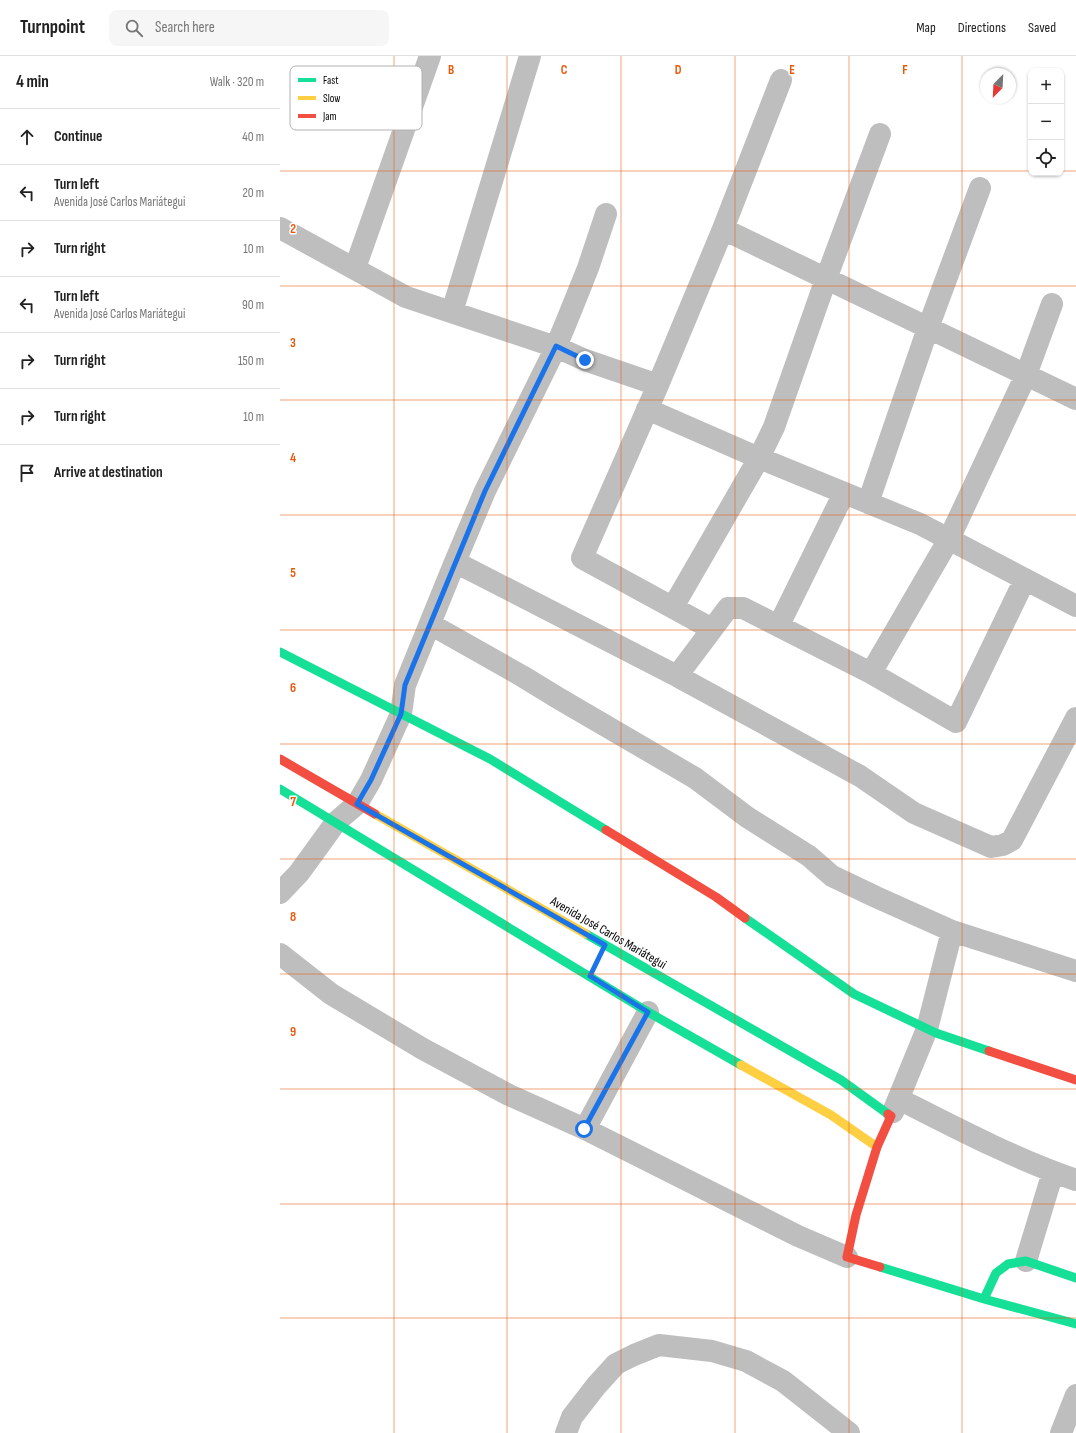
<!DOCTYPE html>
<html lang="en">
<head>
<meta charset="utf-8">
<style>
  body { margin:0; font-family:"Sofia Sans Condensed",sans-serif; background:#f6f6f6; color:#222 }
  .controls { position:absolute; right:12px; top:12px; display:grid; overflow:hidden; border-radius:8px; box-shadow:0 1px 3px #0004 }
  .controls button { width:36px; height:36px; display:grid; place-items:center; padding:0; border:0; border-bottom:1px solid #e0e0e0; background:#fff; color:#222; font:20px sans-serif }
  .compass { position:absolute; left:700px; top:12px; width:36px; height:36px; border-radius:50%; background:#fff; box-shadow:0 1px 3px #0004; rotate:204deg }
  .stop { position:absolute; width:12px; height:12px; margin:-9px; border:3px solid #1a73e8; border-radius:50%; background:#fff }
  .stop.end { background:#1a73e8; border-color:#fff; box-shadow:0 1px 4px #0008 }
  .list { margin:0; padding:0; list-style:none }
  h2 { display:flex; justify-content:space-between; align-items:center; height:52px; margin:0; padding:0 16px; font-size:17px }
  h2 small { font-size:13px; font-weight:400; color:#767676 }
  .list li { display:grid; grid-template-columns:26px 1fr auto; gap:12px; align-items:center; box-sizing:border-box; height:56px; padding:0 16px; border-top:1px solid #e0e0e0 }
  .list b { display:block; font-size:15px; white-space:nowrap }
  .list p { margin:0; font-size:13px; white-space:nowrap; color:#767676 }
  .list em { font-size:13px; font-style:normal; color:#767676 }
  .icon { flex:none; width:22px; height:22px; fill:none; stroke:currentColor; stroke-width:2; stroke-linecap:round; stroke-linejoin:round }
  .map { position:relative; flex:none; width:796px; height:1377px; overflow:hidden }
  header { display:flex; align-items:center; gap:24px; box-sizing:border-box; height:56px; padding:0 20px; background:#fff; border-bottom:1px solid #e0e0e0 }
  header strong { font-size:19px }
  nav { display:flex; gap:22px; margin-inline-start:auto; font-size:14px }
  .search { width:280px; height:36px; background:#f6f6f6; display:flex; align-items:center; gap:10px; box-sizing:border-box; padding:0 14px; border-radius:8px; color:#767676; font-size:15px }
  main { display:flex }
  aside { flex:1; background:#fff }
  .map>svg:first-child { display:block }
</style>
</head>
<body>
<header>
<strong>Turnpoint</strong>
<div class="search"><svg class="icon" aria-label="search" viewBox="0 0 24 24"><circle cx="10" cy="10" r="6"/><path d="M15 15l6 6"/></svg>Search here</div>
<nav><a>Map</a><a>Directions</a><a>Saved</a></nav>
</header>
<main>
<aside>
<h2>4 min<small>Walk · 320 m</small></h2>
<ul class="list">
<li><svg class="icon" aria-label="ahead" viewBox="0 0 24 24"><path d="M12 20V5M6 11l6-6 6 6"/></svg><div><b>Continue</b></div><em>40 m</em></li>
<li><svg class="icon" aria-label="left" viewBox="0 0 24 24"><path d="M17 20v-9H6M10 6l-5 5 5 5"/></svg><div><b>Turn left</b><p>Avenida José Carlos Mariátegui</p></div><em>20 m</em></li>
<li><svg class="icon" aria-label="right" viewBox="0 0 24 24"><path d="M7 20v-9h11M14 6l5 5-5 5"/></svg><div><b>Turn right</b></div><em>10 m</em></li>
<li><svg class="icon" aria-label="left" viewBox="0 0 24 24"><path d="M17 20v-9H6M10 6l-5 5 5 5"/></svg><div><b>Turn left</b><p>Avenida José Carlos Mariátegui</p></div><em>90 m</em></li>
<li><svg class="icon" aria-label="right" viewBox="0 0 24 24"><path d="M7 20v-9h11M14 6l5 5-5 5"/></svg><div><b>Turn right</b></div><em>150 m</em></li>
<li><svg class="icon" aria-label="right" viewBox="0 0 24 24"><path d="M7 20v-9h11M14 6l5 5-5 5"/></svg><div><b>Turn right</b></div><em>10 m</em></li>
<li><svg class="icon" aria-label="arrive" viewBox="0 0 24 24"><path d="M6 21V4h12l-3 4 3 4H6"/></svg><div><b>Arrive at destination</b></div></li>
</ul>
</aside>
<div class="map">
<svg width="796" height="1377" viewBox="0 0 796 1377">
  <rect width="100%" height="100%" fill="#fff"/>
  <g fill="none" stroke-linecap="round" stroke-linejoin="round">
    <path stroke="#bebebe" stroke-width="22" d="M0,172L126,241L276,291L305,304L378,329
      M443,173L796,343
      M75,212L150,0
      M172,256L250,0
      M367,353L479,402L640,468L796,550
      M588,447L648,272L700,132
      M175,506L397,620L580,720L634,757L711,791L723,789L732,784L796,662
      M393,551L479,402L494,371L546,223L600,78
      M150,568L242,620L278,642L415,722L467,761L529,800L552,820L596,841L672,875L796,915
      M499,569L564,437
      M432,573L302,502L378,329L443,173L501,24
      M591,617L669,483L746,319L772,248
      M397,620L448,552H463L591,617L676,666L745,523
      M0,837L19,817L56,766L77,748L91,724L121,658L125,629L175,506L205,435L276,291L292,252L308,212L326,158
      M0,898L51,938L143,993L229,1039L305,1073
      M368,956L305,1073L518,1180L567,1201
      M619,1043C676,1072 735,1103 796,1124
      M613,1056L647,973L672,875
      M746,1205L773,1116
      M286,1377L292,1361L316,1330L336,1308L354,1299L379,1289L432,1295L466,1305L503,1325L569,1377
      M781,1377L796,1339"/>
    <path stroke="#16e098" stroke-width="9" d="M0,596L210,703L326,774
      M0,733L368,956L461,1009
      M465,862L574,938L656,977L709,995
      M306,878L561,1024L608,1058
      M600,1211L704,1243L796,1268
      M704,1243L716,1217L728,1208L746,1205L796,1222"/>
    <path stroke="#ffcf43" stroke-width="9" d="M95,758L306,878
      M461,1009L551,1059L597,1091"/>
    <path stroke="#f24e42" stroke-width="9" d="M0,703L95,758
      M326,774L436,841L465,862
      M709,995L796,1024
      M600,1211L567,1201L576,1159L597,1091L611,1060L608,1058"/>
  </g>
  <g fill="none" stroke-linecap="round" stroke-linejoin="round">
    <path stroke="#1a73e8" stroke-width="5" d="M304,1073L368,956L310,920L325,889L77,748L91,724L121,658L125,629L205,435L276,290L305,304"/>
  </g>
  <path fill="none" stroke="#e8590c" stroke-width="1" stroke-opacity="0.55" d="M114,0V1377M227,0V1377M341,0V1377M455,0V1377M569,0V1377M682,0V1377M0,115H751M781,115H796M0,230H796M0,344H796M0,459H796M0,574H796M0,688H796M0,803H796M0,918H796M0,1033H796M0,1148H796M0,1262H796"/>
  <g text-anchor="middle" stroke-width="3" stroke-linejoin="round" paint-order="stroke">
    <g font-size="13" fill="#000" stroke="#fff">
      <text transform="translate(329 876) rotate(30)" y="5">Avenida José Carlos Mariátegui</text>
    </g>
  </g>
  <rect x="10" y="10" width="132" height="64" rx="6" fill="#fff" stroke="#b2b2b2" stroke-width="1"/>
  <rect x="18" y="22" width="18" height="4" fill="#16e098"/>
  <rect x="18" y="40" width="18" height="4" fill="#ffcf43"/>
  <rect x="18" y="58" width="18" height="4" fill="#f24e42"/>
  <g font-size="11" fill="#000">
    <text x="43" y="28">Fast</text>
    <text x="43" y="46">Slow</text>
    <text x="43" y="64">Jam</text>
  </g>
  <g font-size="13" text-anchor="middle" font-weight="bold" fill="#e8590c" stroke="#fff" stroke-width="3" stroke-linejoin="round" paint-order="stroke">
    <text x="171" y="18">B</text>
    <text x="284" y="18">C</text>
    <text x="398" y="18">D</text>
    <text x="512" y="18">E</text>
    <text x="625" y="18">F</text>
    <text x="13" y="177">2</text>
    <text x="13" y="291">3</text>
    <text x="13" y="406">4</text>
    <text x="13" y="521">5</text>
    <text x="13" y="636">6</text>
    <text x="13" y="750">7</text>
    <text x="13" y="865">8</text>
    <text x="13" y="980">9</text>
  </g>
</svg>
<div class="controls">
<button>+</button>
<button>−</button>
<button><svg class="icon" aria-label="locate" viewBox="0 0 24 24"><circle cx="12" cy="12" r="6"/><path d="M12 2v4M12 18v4M2 12h4M18 12h4"/></svg></button>
</div>
<svg class="compass" viewBox="-18 -18 36 36"><path d="M0-13l5 13h-10z" fill="#e53935"/><path d="M0 13l5-13h-10z" fill="#767676"/></svg>
<div class="stop" style="left:304px;top:1073px"></div>
<div class="stop end" style="left:305px;top:304px"></div>
</div>
</main>
</body>
</html>
